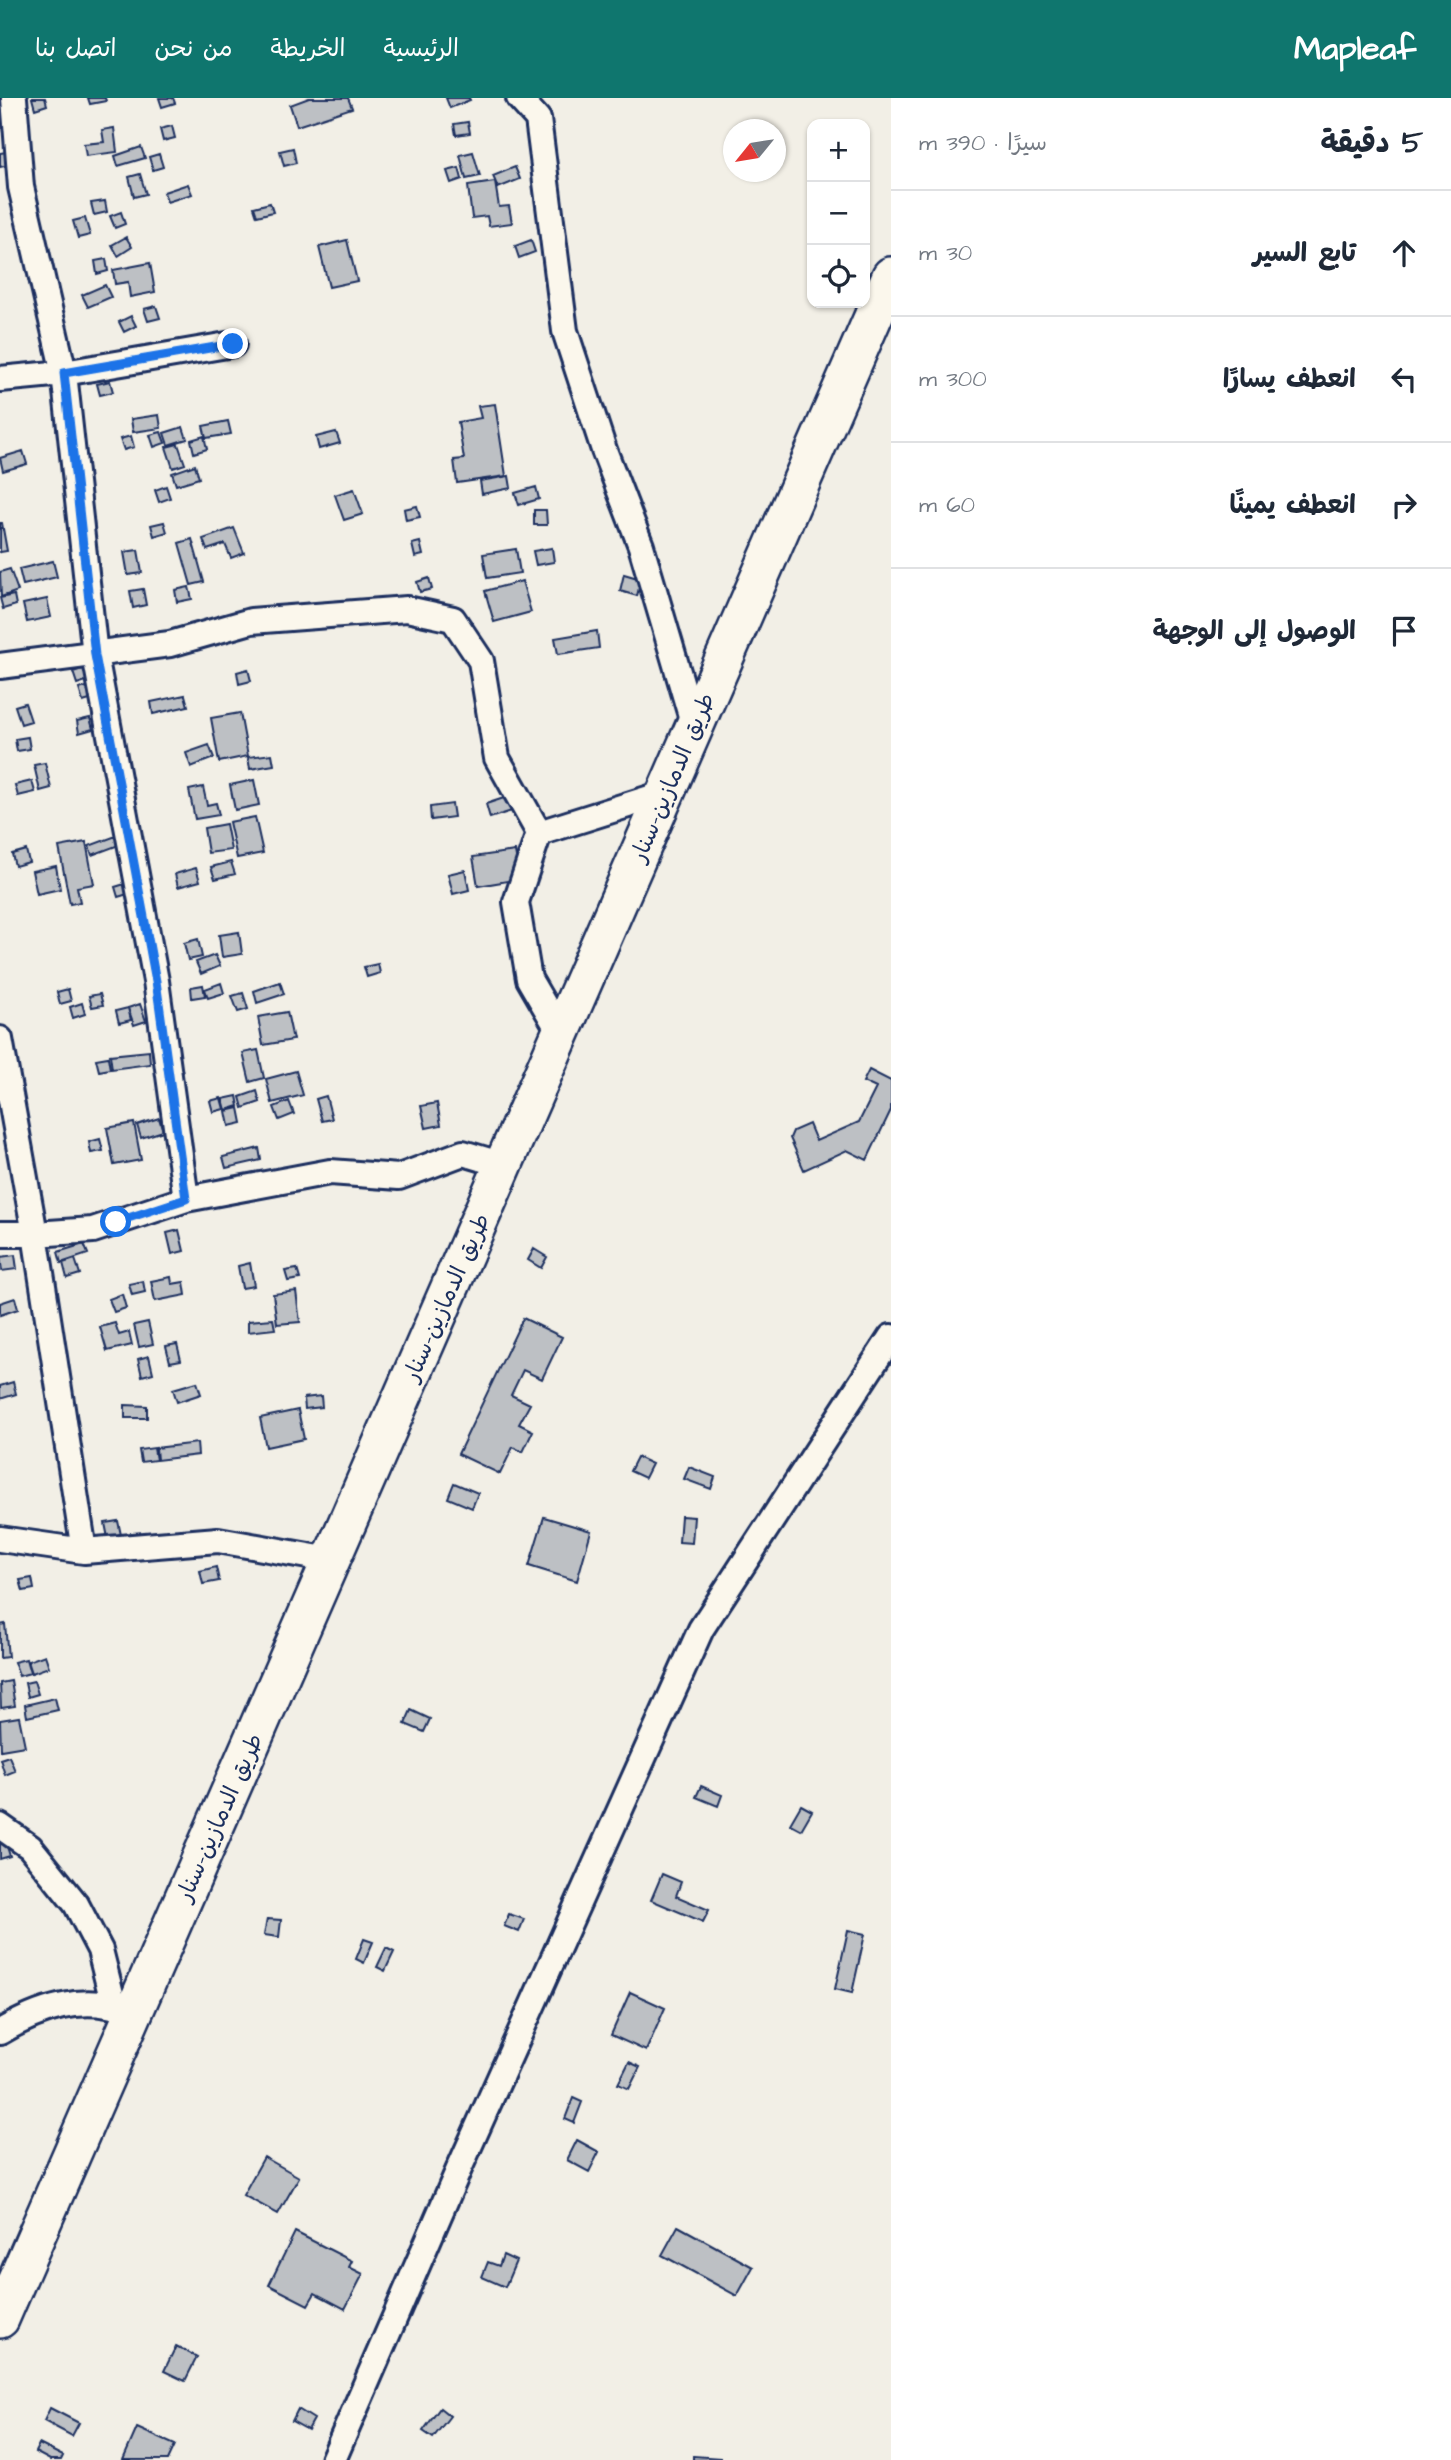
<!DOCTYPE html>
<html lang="ar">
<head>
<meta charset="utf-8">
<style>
  body { margin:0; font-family:"Architects Daughter","Playpen Sans Arabic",sans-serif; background:#f2f2f3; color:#1f2937; direction:rtl }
  .controls { position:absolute; right:21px; top:21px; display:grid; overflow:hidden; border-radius:14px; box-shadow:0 2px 5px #0004 }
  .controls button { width:63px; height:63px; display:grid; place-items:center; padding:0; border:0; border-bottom:2px solid #e0e1e3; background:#fff; color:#1f2937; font:35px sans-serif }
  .compass { position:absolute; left:723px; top:21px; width:63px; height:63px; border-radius:50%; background:#fff; box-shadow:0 2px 5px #0004; rotate:240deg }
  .stop { position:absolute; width:21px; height:21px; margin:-16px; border:5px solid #1a73e8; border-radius:50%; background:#fff }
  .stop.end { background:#1a73e8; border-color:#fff; box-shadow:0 2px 7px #0008 }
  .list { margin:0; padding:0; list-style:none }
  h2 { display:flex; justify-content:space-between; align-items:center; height:91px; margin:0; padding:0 28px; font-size:30px }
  h2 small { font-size:23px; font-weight:400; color:#747a83 }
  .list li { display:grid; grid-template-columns:46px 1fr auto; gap:21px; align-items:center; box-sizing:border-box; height:126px; padding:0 28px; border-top:2px solid #e0e1e3 }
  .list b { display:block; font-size:26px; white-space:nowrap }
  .list em { font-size:23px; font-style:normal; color:#747a83 }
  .icon { flex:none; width:38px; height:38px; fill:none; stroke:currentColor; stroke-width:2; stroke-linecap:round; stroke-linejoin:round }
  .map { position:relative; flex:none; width:891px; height:2362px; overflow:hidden; direction:ltr }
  header { display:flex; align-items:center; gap:42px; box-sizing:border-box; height:98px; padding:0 35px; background:#0f766e; color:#fff }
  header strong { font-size:33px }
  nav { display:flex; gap:38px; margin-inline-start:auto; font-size:24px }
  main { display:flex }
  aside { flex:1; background:#fff }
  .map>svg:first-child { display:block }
</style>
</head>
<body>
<header>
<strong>Mapleaf</strong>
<nav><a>الرئيسية</a><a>الخريطة</a><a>من نحن</a><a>اتصل بنا</a></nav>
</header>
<main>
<aside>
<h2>5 دقيقة<small>سيرًا · 390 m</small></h2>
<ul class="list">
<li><svg class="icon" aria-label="ahead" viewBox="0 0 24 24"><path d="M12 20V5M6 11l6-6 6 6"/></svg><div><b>تابع السير</b></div><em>30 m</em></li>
<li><svg class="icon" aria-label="left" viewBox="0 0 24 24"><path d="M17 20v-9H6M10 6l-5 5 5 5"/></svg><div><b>انعطف يسارًا</b></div><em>300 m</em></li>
<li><svg class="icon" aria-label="right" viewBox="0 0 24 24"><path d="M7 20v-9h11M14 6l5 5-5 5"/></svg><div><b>انعطف يمينًا</b></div><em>60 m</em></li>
<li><svg class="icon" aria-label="arrive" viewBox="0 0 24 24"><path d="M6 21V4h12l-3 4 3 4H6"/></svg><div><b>الوصول إلى الوجهة</b></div></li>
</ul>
</aside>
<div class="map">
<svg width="891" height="2362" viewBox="0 0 891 2362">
  <rect width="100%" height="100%" fill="#f2efe6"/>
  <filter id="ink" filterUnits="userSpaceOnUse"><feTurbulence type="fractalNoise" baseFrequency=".0143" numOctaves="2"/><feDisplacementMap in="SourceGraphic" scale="14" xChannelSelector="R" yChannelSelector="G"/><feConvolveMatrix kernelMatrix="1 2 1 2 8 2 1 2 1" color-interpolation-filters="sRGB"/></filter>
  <g filter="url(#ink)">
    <path fill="#bdc0c4" stroke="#1b2f5e" stroke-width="2" d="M32,0H45L47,7L35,11Z
      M88,0H105L106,3L90,6Z
      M159,0H173L175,5L162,9Z
      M309,0H348L352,10L297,28L290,7Z
      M446,0H469L470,2L450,10Z
      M468,24L470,35L456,37L454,26Z
      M172,28L175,40L163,43L160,31Z
      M114,30L117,54L86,58L84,46L104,44L102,32Z
      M141,49L145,60L118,68L115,58Z
      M293,50L296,65L284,68L280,53Z
      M6,54L9,67L0,69V55Z
      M473,54L480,78L466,81L460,57Z
      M159,56L163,69L153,72L149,59Z
      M515,69L520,81L498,90L493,78Z
      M459,70L462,81L451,85L447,73Z
      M140,76L146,96L134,99L129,79Z
      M495,84L499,109L509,108L512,125L489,128L487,118L472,120L468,88Z
      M188,86L192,96L167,104L164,94Z
      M105,103L107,114L94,117L91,105Z
      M270,105L273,114L257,118L254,109Z
      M121,114L125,126L115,130L110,118Z
      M85,120L90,137L78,140L73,123Z
      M126,139L132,149L118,158L112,147Z
      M347,142L357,183L329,189L319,149Z
      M531,142L535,154L519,160L515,148Z
      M106,161L108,173L97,176L95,163Z
      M150,165L155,194L130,199L128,184L115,186L113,172Z
      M105,187L111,199L88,209L82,197Z
      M156,208L160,220L148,223L144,211Z
      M131,218L136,228L124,234L119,224Z
      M110,283L113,294L100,297L97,286Z
      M495,306L506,378L457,385L454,362L464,361L458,324L481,320L478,308Z
      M159,317L161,330L133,334L131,321Z
      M228,323L231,336L206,340L203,328Z
      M183,329L187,341L168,347L164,335Z
      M161,334L165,345L154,349L150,337Z
      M336,334L340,345L319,351L316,339Z
      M131,338L134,349L124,352L120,341Z
      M204,338L207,351L194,355L191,342Z
      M178,346L185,366L173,370L166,349Z
      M23,353L27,366L3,373L0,360Z
      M195,367L199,380L176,387L172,375Z
      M509,378L511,390L482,396L480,383Z
      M166,388L170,400L159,404L155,392Z
      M536,389L539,401L519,407L515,395Z
      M354,391L363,416L344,422L335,397Z
      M417,408L420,419L406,422L404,411Z
      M534,412H546L547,427H534Z
      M164,424L167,434L154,438L151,427Z
      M0,425H2L7,453L0,454Z
      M234,430L244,455L231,460L225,446L207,452L203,441Z
      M192,441L204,484L191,487L179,445Z
      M420,444L423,457L415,459L412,446Z
      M552,450L554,464L536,467L533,453Z
      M516,451L520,475L487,480L483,456Z
      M138,452L142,475L128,477L124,454Z
      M53,463L57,479L23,487L19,471Z
      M10,471L18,493L1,499L0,474Z
      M624,476L641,481L637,498L620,493Z
      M429,480L432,491L420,494L417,484Z
      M522,483L531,514L494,524L485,493Z
      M189,489L192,501L177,504L175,492Z
      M143,491L146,507L133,510L130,493Z
      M14,497L16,507L3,511L0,500Z
      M47,501L51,519L27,524L23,506Z
      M597,533L599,550L558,556L555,540Z
      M85,570L89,582L77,586L73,574Z
      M248,571L251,583L239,586L237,574Z
      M90,588L93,601L83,604L79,591Z
      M185,597L188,608L153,616L151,604Z
      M25,605L31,623L21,626L15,608Z
      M240,615L248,658L219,664L211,620Z
      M90,620L93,631L79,635L77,623Z
      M28,639L30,651L17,653L15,641Z
      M209,647L214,660L191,669L186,655Z
      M272,656L274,667L250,671L248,659Z
      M45,665L51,690L40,693L34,667Z
      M254,682L259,707L235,712L230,687Z
      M32,683L35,694L18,698L15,687Z
      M203,689L207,707L216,705L219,717L195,721L189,692Z
      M513,697L518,711L490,720L486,706Z
      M452,706L454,719L431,722L430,709Z
      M255,719L263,755L237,760L229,724Z
      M226,726L231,752L208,755L204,730Z
      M116,738L119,747L92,757L89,748Z
      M86,744L94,786L77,789L80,804L70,806L59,749Z
      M26,752L29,764L15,768L12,756Z
      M515,753L520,781L478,788L473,759Z
      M231,764L235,776L215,781L211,769Z
      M56,768L60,791L37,796L32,773Z
      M196,770L200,783L178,789L175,776Z
      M465,772L469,792L453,796L448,776Z
      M128,785L131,795L118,799L115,789Z
      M239,834L242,856L222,859L219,837Z
      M198,841L202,859L188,862L184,845Z
      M215,857L220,868L201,876L196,864Z
      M378,866L380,875L367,879L364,869Z
      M280,884L284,896L257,905L254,893Z
      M221,885L224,895L208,900L205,891Z
      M203,887L205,898L192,900L191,889Z
      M68,891L71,903L60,906L57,894Z
      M243,895L248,911L238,914L232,898Z
      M100,896L103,907L92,909L89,898Z
      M82,905L85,916L73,920L70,909Z
      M140,906L146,923L134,927L128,910Z
      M128,910L131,922L119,925L116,913Z
      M287,914L293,942L263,947L258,919Z
      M258,952L264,980L250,984L243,955Z
      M149,953L150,966L112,971L110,957Z
      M108,959L110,971L99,973L96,961Z
      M869,972L891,983V1012L867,1062L847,1052L804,1072L790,1040L793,1033L809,1026L816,1043L859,1024L876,990L863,984Z
      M296,973L303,997L272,1005L266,981Z
      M257,993L260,1004L243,1010L240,999Z
      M237,998L239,1008L226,1012L223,1001Z
      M326,998L332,1021L322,1023L316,1001Z
      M221,1000L224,1011L213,1014L210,1003Z
      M289,1003L294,1016L279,1022L274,1009Z
      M437,1005L441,1027L426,1030L421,1008Z
      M239,1010L242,1025L229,1028L226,1013Z
      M159,1020L163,1033L141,1040L137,1027Z
      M134,1025L141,1062L114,1067L107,1030Z
      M100,1041L103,1053L91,1055L89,1044Z
      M259,1050L261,1062L226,1070L223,1059Z
      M179,1132L184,1153L172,1156L167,1135Z
      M84,1146L88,1156L61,1165L58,1154Z
      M534,1151L547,1159L541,1170L528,1162Z
      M15,1157L17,1171L2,1173L0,1159Z
      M75,1161L80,1176L67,1180L63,1165Z
      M250,1165L254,1188L242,1190L238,1168Z
      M297,1171L300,1181L288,1183L285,1173Z
      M171,1179L172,1186L184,1184L186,1197L155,1203L151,1183Z
      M143,1183L145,1194L132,1197L129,1186Z
      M296,1193L300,1224L277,1226L273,1196Z
      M122,1196L126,1210L114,1214L109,1201Z
      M15,1200L18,1211L0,1217V1205Z
      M523,1220L562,1239L542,1281L523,1272L511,1297L530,1306L519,1326L533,1333L523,1354L513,1349L500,1376L458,1356Z
      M273,1221L275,1231L248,1234V1223Z
      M148,1224L153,1246L139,1249L134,1227Z
      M115,1225L119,1237L129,1234L132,1247L107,1253L100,1229Z
      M177,1246L181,1262L170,1264L166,1248Z
      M149,1258L153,1275L142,1278L138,1261Z
      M13,1284L16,1296L0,1301V1288Z
      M197,1284L201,1296L177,1304L173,1291Z
      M321,1298L322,1309L305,1311L304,1300Z
      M125,1307L147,1308V1320H125Z
      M298,1312L304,1341L266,1349L260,1320Z
      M197,1345L198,1357L157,1362L156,1350Z
      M154,1350L156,1362L141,1364L139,1352Z
      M637,1359L652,1366L645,1380L630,1373Z
      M689,1369L715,1379L711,1391L684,1381Z
      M454,1385L478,1395L472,1410L448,1400Z
      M681,1418L694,1419L692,1445L679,1444Z
      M544,1419L591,1433L577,1483L529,1468Z
      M118,1423L121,1437L108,1440L105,1425Z
      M216,1469L219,1483L203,1486L200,1473Z
      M32,1480L34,1491L23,1493L20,1482Z
      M5,1526L8,1559L0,1560V1527Z
      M45,1557L49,1569L32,1575L28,1563Z
      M26,1561L30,1575L19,1578L14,1564Z
      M11,1583L15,1608L1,1610L0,1585Z
      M34,1583L38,1596L28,1599L25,1585Z
      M55,1600L58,1612L27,1619L25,1607Z
      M411,1612L430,1621L424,1634L405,1626Z
      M19,1619L25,1648L1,1652L0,1622Z
      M9,1658L15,1673L5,1677L0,1661Z
      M701,1688L722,1697L718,1708L696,1699Z
      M801,1707L812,1713L801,1732L790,1726Z
      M0,1733H2L10,1758L0,1761Z
      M662,1776L681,1784L676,1798L709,1812L703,1824L651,1802Z
      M509,1816L524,1821L519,1834L504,1828Z
      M267,1821L281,1822L279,1839L264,1837Z
      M848,1832L865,1836L852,1895L835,1891Z
      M364,1841L373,1844L364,1865L356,1861Z
      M386,1850L394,1854L385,1873L377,1869Z
      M630,1894L665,1910L646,1953L611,1937Z
      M629,1964L640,1969L629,1991L618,1986Z
      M573,2000L582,2004L574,2025L565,2021Z
      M577,2042L599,2054L589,2074L567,2062Z
      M264,2059L299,2079L278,2116L243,2097Z
      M678,2128L753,2169L737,2198L662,2157Z
      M295,2134L352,2163L349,2169L363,2176L345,2211L315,2195L308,2207L269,2187Z
      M503,2157L516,2163L505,2189L482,2179L488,2164L499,2168Z
      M176,2248L197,2259L185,2283L164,2273Z
      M50,2310L79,2325L72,2338L44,2323Z
      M440,2310L450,2318L433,2340L423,2333Z
      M298,2311L314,2321L308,2332L292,2323Z
      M137,2330L175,2347L168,2362H123Z
      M39,2346L63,2358L61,2362H50L35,2354Z
      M693,2358L720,2360V2362H693Z"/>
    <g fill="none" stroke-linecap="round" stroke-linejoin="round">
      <defs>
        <path id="minor" d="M14,0L21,89L64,275L95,557L156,883L186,1101
          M519,0L538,21L565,233L604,352L641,448L694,628
          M0,281L64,275L233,246
          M0,568L170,546L251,523L407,511L453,521L481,563L497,660L539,735
          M561,936L529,881L516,804L539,735L666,695
          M0,941L35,1136L84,1453
          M0,1136H35L93,1132L186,1101L330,1074L399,1079L463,1055L503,1067
          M0,1441L84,1453L218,1442L331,1462
          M0,1728L30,1749L76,1806L100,1852L114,1908
          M0,1934C39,1911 82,1896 126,1912
          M333,2362L459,2071L701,1531L891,1239"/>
        <path id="highway" d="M0,2221L891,178"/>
      </defs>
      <use href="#minor" stroke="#1b2f5e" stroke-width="30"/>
      <use href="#highway" stroke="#1b2f5e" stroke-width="42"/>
      <use href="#minor" stroke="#fbf7ec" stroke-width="24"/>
      <use href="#highway" stroke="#fbf7ec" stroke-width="37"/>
    </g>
  </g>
  <g fill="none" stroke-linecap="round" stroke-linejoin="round" filter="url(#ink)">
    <path stroke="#1a73e8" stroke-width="9" d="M116,1124L186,1101L156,883L95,557L64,275L233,246"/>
  </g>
  <g text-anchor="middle" stroke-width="5" stroke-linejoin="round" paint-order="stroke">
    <g font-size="23" fill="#1b2f5e" stroke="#fbf7ec">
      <text transform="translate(672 679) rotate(-67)" y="8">طريق الدمازين-سنار</text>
      <text transform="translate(446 1199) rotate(-66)" y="8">طريق الدمازين-سنار</text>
      <text transform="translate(219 1719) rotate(-66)" y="8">طريق الدمازين-سنار</text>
    </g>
  </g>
</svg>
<div class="controls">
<button>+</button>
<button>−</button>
<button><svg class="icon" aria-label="locate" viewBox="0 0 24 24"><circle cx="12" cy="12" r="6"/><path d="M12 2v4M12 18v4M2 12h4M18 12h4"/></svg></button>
</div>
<svg class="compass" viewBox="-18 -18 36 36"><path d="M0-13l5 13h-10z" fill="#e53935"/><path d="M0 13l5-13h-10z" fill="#747a83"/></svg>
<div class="stop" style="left:116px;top:1124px"></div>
<div class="stop end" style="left:233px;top:246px"></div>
</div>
</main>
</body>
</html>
